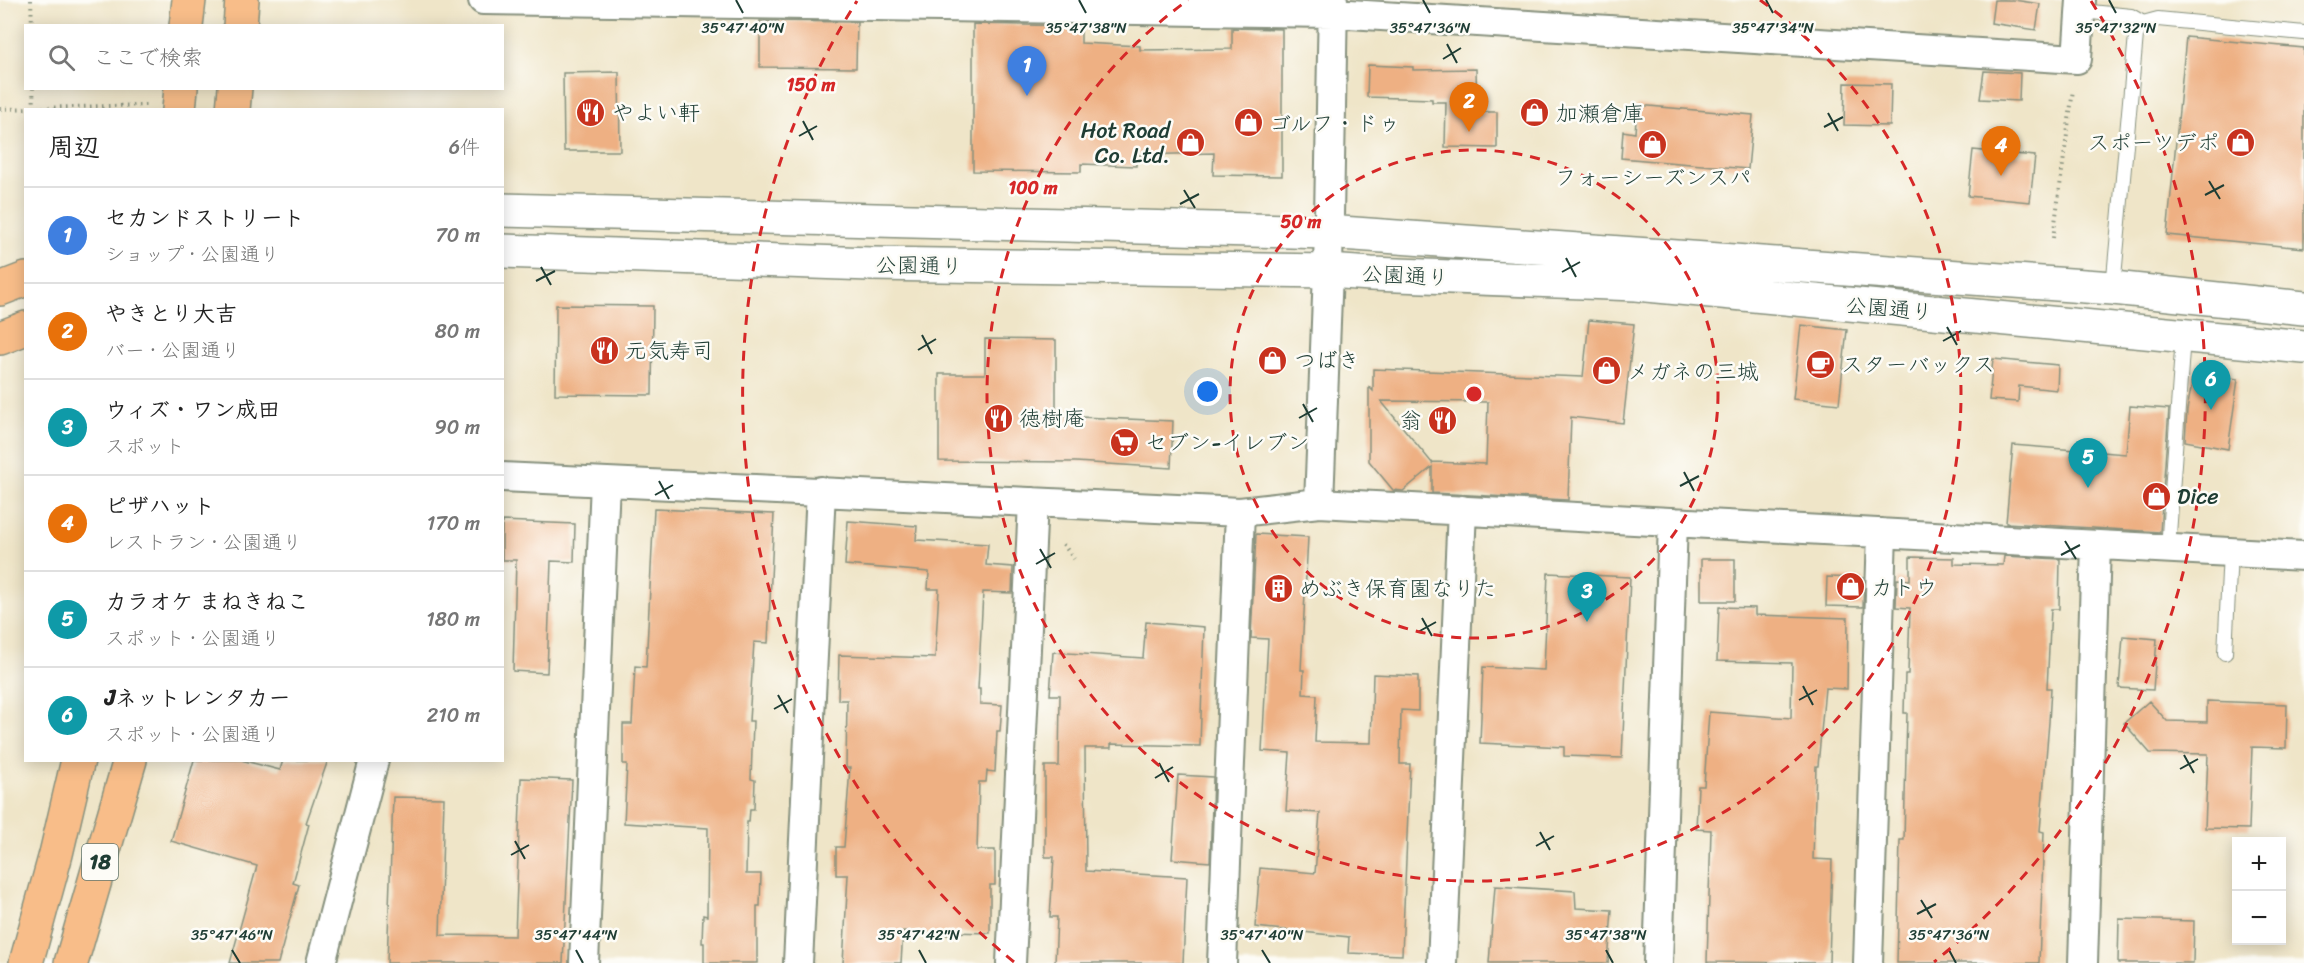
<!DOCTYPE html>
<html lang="ja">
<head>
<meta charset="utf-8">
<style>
  body { margin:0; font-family:Sriracha,"Klee One",sans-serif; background:#f6f6f6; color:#222 }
  .controls { position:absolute; right:18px; bottom:18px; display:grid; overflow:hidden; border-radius:0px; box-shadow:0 3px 15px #0003 }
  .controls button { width:54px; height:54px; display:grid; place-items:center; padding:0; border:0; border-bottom:2px solid #e0e0e0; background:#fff; color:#222; font:30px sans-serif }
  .you { position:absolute; left:1208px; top:392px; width:21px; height:21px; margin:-15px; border:4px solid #fff; border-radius:50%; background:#1a73e8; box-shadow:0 0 0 9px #1a73e833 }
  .badge { display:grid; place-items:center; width:39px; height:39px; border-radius:50%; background:#1a73e8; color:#fff; font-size:20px; font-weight:700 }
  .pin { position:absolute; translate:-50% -50px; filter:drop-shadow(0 2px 3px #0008) }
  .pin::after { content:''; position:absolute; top:32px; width:21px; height:18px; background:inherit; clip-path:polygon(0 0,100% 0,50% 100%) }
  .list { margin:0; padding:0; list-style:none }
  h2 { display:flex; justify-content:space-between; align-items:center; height:78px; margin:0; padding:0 24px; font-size:26px }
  h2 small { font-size:20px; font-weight:400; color:#767676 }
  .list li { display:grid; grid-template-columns:39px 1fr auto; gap:18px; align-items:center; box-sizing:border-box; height:96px; padding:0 24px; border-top:2px solid #e0e0e0 }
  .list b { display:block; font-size:22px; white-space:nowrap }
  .list p { margin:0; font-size:20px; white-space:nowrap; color:#767676 }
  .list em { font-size:20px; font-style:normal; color:#767676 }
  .icon { flex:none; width:33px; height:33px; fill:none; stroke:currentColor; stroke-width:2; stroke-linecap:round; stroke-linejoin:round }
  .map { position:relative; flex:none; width:2304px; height:963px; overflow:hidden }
  .search { position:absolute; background:#fff; box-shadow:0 3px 15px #0003; left:24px; top:24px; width:480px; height:66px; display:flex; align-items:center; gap:15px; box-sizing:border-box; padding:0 21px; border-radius:0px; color:#767676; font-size:22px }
  .panel { position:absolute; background:#fff; box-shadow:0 3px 15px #0003; left:24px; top:108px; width:480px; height:654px; border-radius:0px }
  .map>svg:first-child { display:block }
</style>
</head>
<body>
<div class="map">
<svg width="2304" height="963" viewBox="0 0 2304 963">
  <rect width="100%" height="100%" fill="#fdfcf7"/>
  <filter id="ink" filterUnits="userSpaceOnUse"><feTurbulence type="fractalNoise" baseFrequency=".0167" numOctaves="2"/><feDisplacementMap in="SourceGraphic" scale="12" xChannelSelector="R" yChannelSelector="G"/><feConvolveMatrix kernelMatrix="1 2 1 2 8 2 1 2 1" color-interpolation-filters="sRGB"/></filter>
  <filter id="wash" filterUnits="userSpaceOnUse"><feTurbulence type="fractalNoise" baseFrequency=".008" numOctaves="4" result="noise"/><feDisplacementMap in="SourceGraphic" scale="24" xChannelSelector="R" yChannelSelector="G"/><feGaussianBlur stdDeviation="1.35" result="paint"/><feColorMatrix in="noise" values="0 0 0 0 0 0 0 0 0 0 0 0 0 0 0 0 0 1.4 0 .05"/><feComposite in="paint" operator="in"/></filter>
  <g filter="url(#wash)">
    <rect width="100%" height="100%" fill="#efe5c8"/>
    <g id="blocks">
      <path fill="#eeb083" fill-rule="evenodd" d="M1994,0H2014L2040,4L2036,30L1991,23Z
        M760,21L857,22L856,68L760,67Z
        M973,24L1081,26V43L1140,46V50L1232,49V28L1282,29V176L1213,175L1214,153L1136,155V166L1081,164V172L973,171Z
        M2186,37L2304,48V248L2167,235Z
        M1368,65L1413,67V70L1476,69L1477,112H1497V148L1445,147L1446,102H1432V99L1367,97Z
        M1984,71L2020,73L2019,101L1980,99Z
        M619,72L620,151H564L563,73Z
        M1845,83L1891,84L1890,126L1844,125Z
        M1637,105L1753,115L1748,169L1621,158L1623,131L1635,133Z
        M1973,150L2035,156L2030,202L1968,196Z
        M556,305L653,306L652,395L555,394Z
        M1589,320L1634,324L1623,423L1571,417L1568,500L1432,493V467L1403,491L1393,490L1369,461V387L1373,391V369L1583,377ZM1381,401L1488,402L1486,464L1432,462V463Z
        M1801,325L1847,330L1839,404L1793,399Z
        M985,339L1056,340V416L1173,421L1171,468L1076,462L939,461V374H985Z
        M1993,359L2058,365L2057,390L2019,386L2018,402L1989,400Z
        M2194,372L2238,379L2228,449L2185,441L2187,410Z
        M2130,406L2169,409L2160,532L2006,523L2013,445L2126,454Z
        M654,509L774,514L768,643L754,642L749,721H753L751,779L755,780L754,809H750L749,822H747L746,874H761L760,906H757V963H704V943H702L703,915L707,916L708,828L624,823L627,764H623V724H632L635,666L646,667Z
        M502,521L575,524L574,562L551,561L547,673L513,671L516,560H502Z
        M848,521L917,526L916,540L988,544L986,565L1013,567L1012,593L983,592L978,689H980V704L1002,705L1000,731H997L995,772L987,771L986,782H979L977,850H995V885H990V933L949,932L948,935L903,931L901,963H843L848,875H836V847H844L850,768H846L847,700H838L839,655L935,658L939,589H928L929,572L845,565Z
        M1256,534L1308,537L1301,670H1304L1303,694L1317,695L1315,742L1371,743L1373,674L1418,676V711L1401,710L1400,764H1410L1402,955L1348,953L1349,937L1255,927L1260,868L1315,873L1320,813L1286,811L1290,753L1262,751L1268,639L1251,638Z
        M2004,556L2060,559L2059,609H2051L2047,688H2051L2049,722L2040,831L2044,832L2039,963H1897L1900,840H1904L1906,755L1907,713H1904L1905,674H1908L1910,608L1896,607L1897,579L1910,580V557L1954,558V564L2003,565Z
        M1701,559H1735V601H1701Z
        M1548,573L1630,577L1622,758L1564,756V747L1480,743L1483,667L1544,670Z
        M1827,577L1864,578L1863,607L1826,606Z
        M1719,607L1755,608V615L1848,618L1847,689L1825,688L1818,766H1816L1813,859L1832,860L1829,963L1707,962L1711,830L1696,829L1698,786H1704L1709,712L1791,718L1792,663L1717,661Z
        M1146,622L1204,627L1200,746L1111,744V748H1085L1086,871L1187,877L1183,963H1055L1057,917H1050L1054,857H1045V766H1059L1060,695H1050L1053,652L1143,658Z
        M2123,636L2157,639L2153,690L2119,688Z
        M2149,701L2167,721L2207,722V701L2287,704L2286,748L2252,747L2249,829L2205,828L2208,754L2150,753L2124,723Z
        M194,760H241L280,770L283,760H328L306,823L309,824L293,883L299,885L278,963H230L257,866L171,841Z
        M1178,775L1213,777L1210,862L1172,859Z
        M521,778L572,780L563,963H387L393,797L444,798L440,935L515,936Z
        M1495,886L1575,891L1576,908L1612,910L1608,963H1489Z
        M2119,919L2194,921L2193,963H2118Z"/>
    </g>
  </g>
  <g filter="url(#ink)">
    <use href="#blocks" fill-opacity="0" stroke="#87917e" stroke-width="1.5"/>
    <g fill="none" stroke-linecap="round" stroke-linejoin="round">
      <defs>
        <path id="service" d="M2081,11L2131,16L2143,23
          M2113,288L2136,35L2143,23L2158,19L2304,33
          M2168,549L2183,336
          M2225,653L2230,552"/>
        <path id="minor" d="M483,0L1333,13L2077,59L2081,0
          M502,477L1240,512L1319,503L2304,556
          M1319,503L1328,271L1333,0
          M321,963L374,760
          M584,963L605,482
          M798,963L821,491
          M1011,963L1033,502
          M1222,963L1240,512
          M1442,963L1462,510
          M1658,963L1673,522
          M1868,963L1882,533
          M2083,963L2096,545"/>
        <path id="tertiary" d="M502,210L1327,232L2113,288L2304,308
          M502,251L871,264L1328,271L1371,274L1636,284L2304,347"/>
        <path id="primary" d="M26,963L56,854L78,760
          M71,963L130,760"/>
        <path id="trunk" d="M186,26L189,0
          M240,26L242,0
          M179,110L181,88
          M233,110L235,88
          M0,289L26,279
          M0,338L26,328"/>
      </defs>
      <use href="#service" stroke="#87917e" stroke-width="16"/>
      <use href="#minor" stroke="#87917e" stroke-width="32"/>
      <use href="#tertiary" stroke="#87917e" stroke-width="36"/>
      <use href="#primary" stroke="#87917e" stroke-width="36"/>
      <use href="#trunk" stroke="#87917e" stroke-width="36"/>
      <path stroke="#87917e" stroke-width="4" stroke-dasharray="1.5 4.5" stroke-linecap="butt" d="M31,0L32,26
        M33,88L34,108
        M0,109L146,105
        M2053,238L2073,90
        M1063,544L1074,559"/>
      <use href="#service" stroke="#fff" stroke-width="14"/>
      <use href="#minor" stroke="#fff" stroke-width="28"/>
      <use href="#tertiary" stroke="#fff" stroke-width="33"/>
      <use href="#primary" stroke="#f8bd89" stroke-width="33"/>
      <use href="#trunk" stroke="#f8bd89" stroke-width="33"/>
    </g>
  </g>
  <path fill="none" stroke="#1f3d34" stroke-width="2" d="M736,0L743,13M1079,0L1086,13M1423,0L1430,13M1766,0L1773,13M2109,0L2116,13M1447,44L1457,63M1443,59L1461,48M1828,113L1838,131M803,121L813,140M1824,127L1843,117M799,136L817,126M2209,181L2220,199M1184,190L1195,208M2205,195L2224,185M1180,204L1199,194M1566,258L1576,277M541,267L551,285M1562,272L1580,262M536,281L555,271M1947,327L1957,345M922,335L932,354M1943,341L1961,331M918,350L936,339M1303,404L1313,422M1299,418L1317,408M1684,472L1694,491M659,481L669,499M1680,486L1699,476M655,495L673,485M2065,541L2076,559M1040,549L1051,568M2061,555L2080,545M1036,564L1055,553M1422,618L1432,636M1418,632L1436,622M1803,686L1813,705M778,695L788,713M1799,700L1817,690M774,709L792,699M2184,755L2194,773M1159,763L1169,782M2180,769L2198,759M1155,778L1173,767M1540,832L1550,850M515,841L525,859M1536,846L1554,836M511,855L529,845M1921,900L1932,918M1917,914L1936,904M232,950L240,963M576,950L583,963M919,950L926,963M1262,950L1270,963M1606,950L1613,963M1949,950L1956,963"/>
  <g fill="none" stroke="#d62828" stroke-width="3" stroke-dasharray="10 8">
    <circle cx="1474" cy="394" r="244"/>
    <path d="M1760 0A487 487 0 1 1 1188 0"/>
    <path d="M1014 962A731 731 0 0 1 857 1M2091 1A731 731 0 0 1 1934 962"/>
  </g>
  <defs>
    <symbol id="restaurant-disc" viewBox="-11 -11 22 22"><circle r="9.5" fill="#c8321e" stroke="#fdfcf7"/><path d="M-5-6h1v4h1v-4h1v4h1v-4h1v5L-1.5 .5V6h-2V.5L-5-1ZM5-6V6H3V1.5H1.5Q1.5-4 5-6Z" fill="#fff"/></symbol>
    <symbol id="shop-disc" viewBox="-11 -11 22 22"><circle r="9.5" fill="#c8321e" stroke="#fdfcf7"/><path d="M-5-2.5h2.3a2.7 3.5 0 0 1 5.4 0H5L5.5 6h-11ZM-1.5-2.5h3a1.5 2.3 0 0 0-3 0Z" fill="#fff"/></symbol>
    <symbol id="cafe-disc" viewBox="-11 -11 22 22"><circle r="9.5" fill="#c8321e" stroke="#fdfcf7"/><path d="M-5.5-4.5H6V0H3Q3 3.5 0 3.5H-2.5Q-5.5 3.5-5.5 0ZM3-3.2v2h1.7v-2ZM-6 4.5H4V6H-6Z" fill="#fff"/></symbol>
    <symbol id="supermarket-disc" viewBox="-11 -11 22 22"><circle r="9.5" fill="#c8321e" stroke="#fdfcf7"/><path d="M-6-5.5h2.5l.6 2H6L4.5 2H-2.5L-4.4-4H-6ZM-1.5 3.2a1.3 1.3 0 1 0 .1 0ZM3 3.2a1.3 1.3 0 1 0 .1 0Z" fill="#fff"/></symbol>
    <symbol id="building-disc" viewBox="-11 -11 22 22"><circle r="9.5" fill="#c8321e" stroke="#fdfcf7"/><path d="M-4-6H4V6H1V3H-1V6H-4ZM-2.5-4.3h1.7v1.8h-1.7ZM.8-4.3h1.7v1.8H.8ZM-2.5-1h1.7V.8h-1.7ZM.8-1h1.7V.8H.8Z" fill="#fff"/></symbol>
  </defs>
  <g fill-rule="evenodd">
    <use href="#restaurant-disc" x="574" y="96" width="33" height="33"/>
    <use href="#shop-disc" x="1518" y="96" width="33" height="33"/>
    <use href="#shop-disc" x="1232" y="106" width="33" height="33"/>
    <use href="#shop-disc" x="2224" y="126" width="33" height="33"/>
    <use href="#shop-disc" x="1174" y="126" width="33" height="33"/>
    <use href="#shop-disc" x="1636" y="128" width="33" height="33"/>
    <use href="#restaurant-disc" x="588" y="334" width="33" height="33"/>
    <use href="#shop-disc" x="1256" y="344" width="33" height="33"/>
    <use href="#cafe-disc" x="1804" y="348" width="33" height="33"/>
    <use href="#shop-disc" x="1590" y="354" width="33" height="33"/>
    <use href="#restaurant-disc" x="982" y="402" width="33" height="33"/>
    <use href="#restaurant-disc" x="1426" y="404" width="33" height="33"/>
    <use href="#supermarket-disc" x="1108" y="426" width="33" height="33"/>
    <use href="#shop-disc" x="2140" y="480" width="33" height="33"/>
    <use href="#shop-disc" x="1834" y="570" width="33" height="33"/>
    <use href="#building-disc" x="1262" y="572" width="33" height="33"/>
  </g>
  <g text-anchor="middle" stroke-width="5" stroke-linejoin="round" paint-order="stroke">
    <rect fill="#fdfcf7" stroke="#62766e" stroke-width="1.5" x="82" y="844" width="36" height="36" rx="4.5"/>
    <g font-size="21" font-weight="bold" fill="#1f3d34">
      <text x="100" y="869">18</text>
    </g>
    <g font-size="22" fill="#1f3d34" stroke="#fdfcf7" text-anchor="start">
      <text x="612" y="120">やよい軒</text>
      <text x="1556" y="121">加瀬倉庫</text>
      <text x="1269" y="131">ゴルフ・ドゥ</text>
      <text x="1170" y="138" text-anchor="end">Hot Road<tspan x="1170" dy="25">Co. Ltd.</tspan></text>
      <text x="2219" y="150" text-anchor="end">スポーツデポ</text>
      <text x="1653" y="185" text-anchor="middle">フォーシーズンスパ</text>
      <text x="625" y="358">元気寿司</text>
      <text x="1294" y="368">つばき</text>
      <text x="1841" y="372">スターバックス</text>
      <text x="1627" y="379">メガネの三城</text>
      <text x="1019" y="426">徳樹庵</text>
      <text x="1422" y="428" text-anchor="end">翁</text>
      <text x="1145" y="450">セブン-イレブン</text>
      <text x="2177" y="504">Dice</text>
      <text x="1871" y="595">カトウ</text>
      <text x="1299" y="596">めぶき保育園なりた</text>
    </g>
    <g font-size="22" fill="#1f3d34" stroke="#fdfcf7">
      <text transform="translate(919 265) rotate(1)" y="8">公園通り</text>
      <text transform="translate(1405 275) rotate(3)" y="8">公園通り</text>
      <text transform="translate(1889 308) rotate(5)" y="8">公園通り</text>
    </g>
  </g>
  <g font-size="15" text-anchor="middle" fill="#1f3d34" stroke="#fdfcf7" stroke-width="5" stroke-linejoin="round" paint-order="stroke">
    <text x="743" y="33">35°47'40"N</text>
    <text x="1086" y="33">35°47'38"N</text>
    <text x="1430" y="33">35°47'36"N</text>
    <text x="1773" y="33">35°47'34"N</text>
    <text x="2116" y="33">35°47'32"N</text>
    <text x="232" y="940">35°47'46"N</text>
    <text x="576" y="940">35°47'44"N</text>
    <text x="919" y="940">35°47'42"N</text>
    <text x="1262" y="940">35°47'40"N</text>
    <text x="1606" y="940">35°47'38"N</text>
    <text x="1949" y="940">35°47'36"N</text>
  </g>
  <circle cx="1474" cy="394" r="9" fill="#d62828" stroke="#fdfcf7" stroke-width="3"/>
  <g font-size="18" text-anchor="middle" font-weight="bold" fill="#d62828" stroke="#fdfcf7" stroke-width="5" stroke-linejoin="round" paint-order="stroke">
    <text x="811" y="91">150 m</text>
    <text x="1033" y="194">100 m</text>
    <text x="1301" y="228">50 m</text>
  </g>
</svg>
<div class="controls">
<button>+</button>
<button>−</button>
</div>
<div class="you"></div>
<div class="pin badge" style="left:1027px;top:96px;background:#3f7fe0">1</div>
<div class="pin badge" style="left:1469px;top:132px;background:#e8710a">2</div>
<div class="pin badge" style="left:1587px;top:622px;background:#0f9aa8">3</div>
<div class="pin badge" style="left:2001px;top:176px;background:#e8710a">4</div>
<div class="pin badge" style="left:2088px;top:488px;background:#0f9aa8">5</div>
<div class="pin badge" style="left:2211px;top:410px;background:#0f9aa8">6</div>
<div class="search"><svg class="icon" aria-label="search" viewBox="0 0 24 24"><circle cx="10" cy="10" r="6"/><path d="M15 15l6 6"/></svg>ここで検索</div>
<section class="panel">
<h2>周辺<small>6件</small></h2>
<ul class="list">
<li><span class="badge" style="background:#3f7fe0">1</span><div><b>セカンドストリート</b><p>ショップ · 公園通り</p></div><em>70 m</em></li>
<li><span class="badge" style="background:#e8710a">2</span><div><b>やきとり大吉</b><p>バー · 公園通り</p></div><em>80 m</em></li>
<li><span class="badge" style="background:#0f9aa8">3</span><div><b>ウィズ・ワン成田</b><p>スポット</p></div><em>90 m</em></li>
<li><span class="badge" style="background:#e8710a">4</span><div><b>ピザハット</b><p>レストラン · 公園通り</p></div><em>170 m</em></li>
<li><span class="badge" style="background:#0f9aa8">5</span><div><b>カラオケ まねきねこ</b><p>スポット · 公園通り</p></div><em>180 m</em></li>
<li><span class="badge" style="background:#0f9aa8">6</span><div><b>Jネットレンタカー</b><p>スポット · 公園通り</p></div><em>210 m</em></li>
</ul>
</section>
</div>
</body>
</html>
